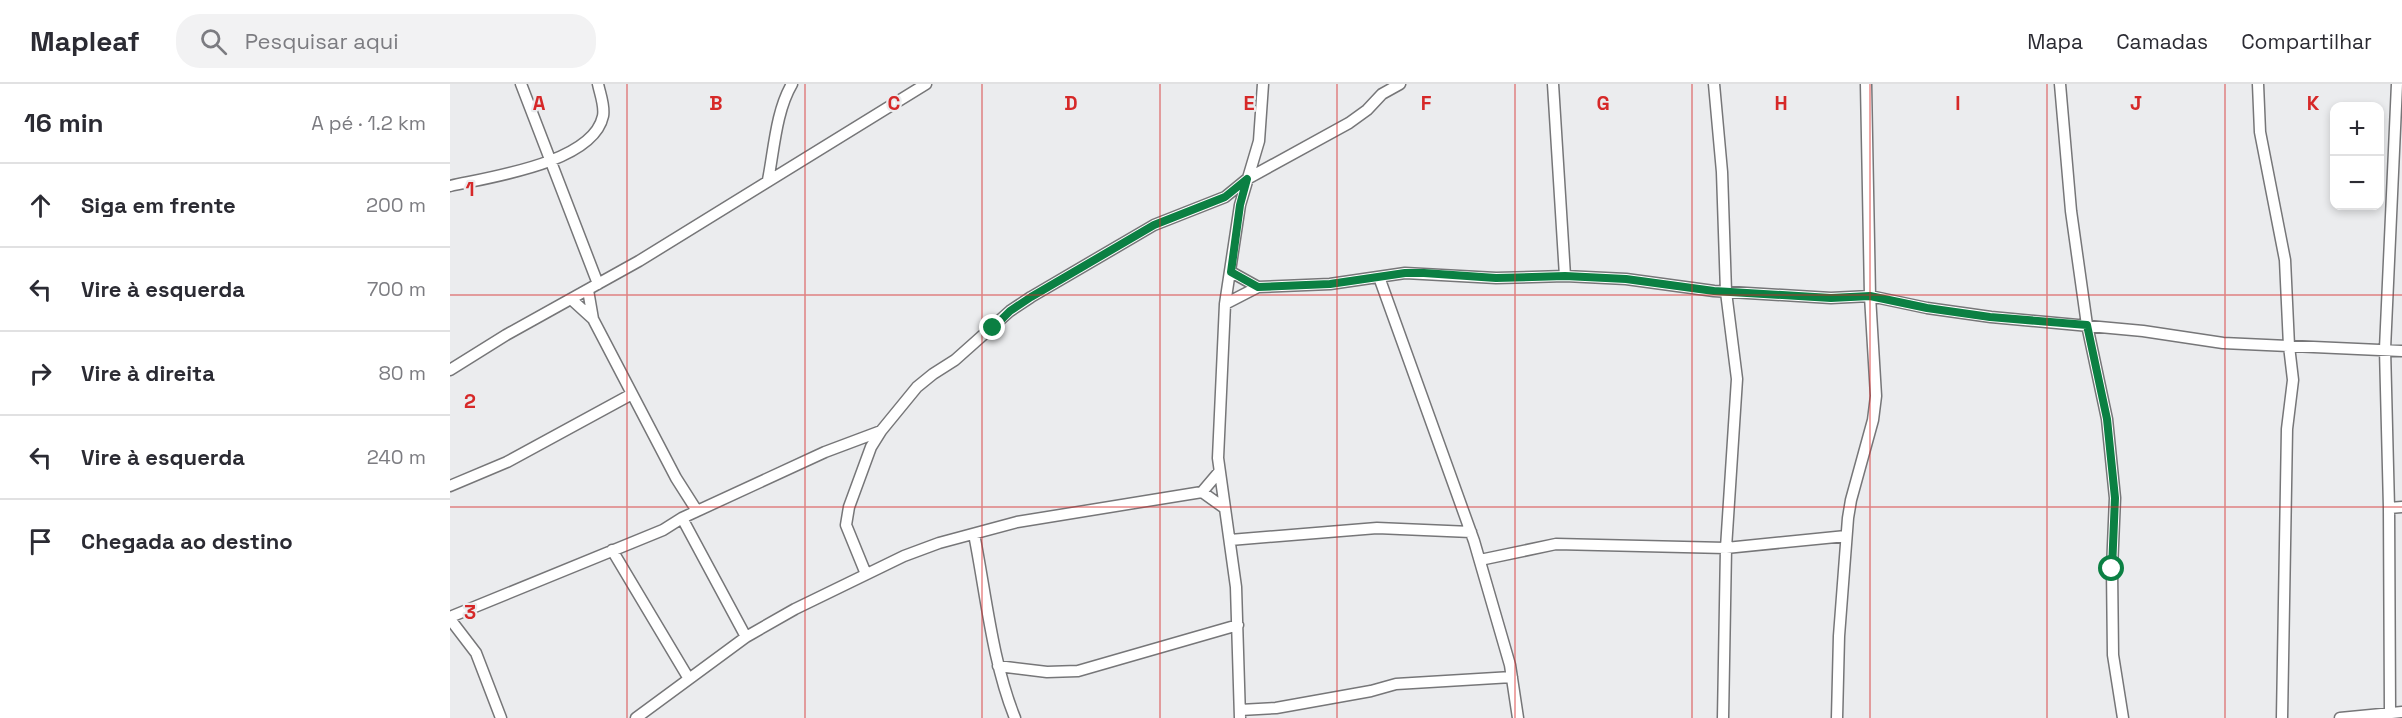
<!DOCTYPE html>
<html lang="pt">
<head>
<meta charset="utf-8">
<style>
  body { margin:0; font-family:"Space Grotesk",sans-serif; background:#f2f2f3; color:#2b2b33 }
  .controls { position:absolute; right:18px; top:18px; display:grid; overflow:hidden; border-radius:12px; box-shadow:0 3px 9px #0003 }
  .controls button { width:54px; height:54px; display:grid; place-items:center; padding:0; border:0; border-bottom:2px solid #e1e1e2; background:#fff; color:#2b2b33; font:30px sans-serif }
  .stop { position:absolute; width:18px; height:18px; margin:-14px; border:4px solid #0b8043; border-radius:50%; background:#fff }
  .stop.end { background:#0b8043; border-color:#fff; box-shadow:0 2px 6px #0008 }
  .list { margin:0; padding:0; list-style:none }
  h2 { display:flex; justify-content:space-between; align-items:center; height:78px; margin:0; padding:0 24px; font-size:26px }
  h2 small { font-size:20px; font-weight:400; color:#7c7c81 }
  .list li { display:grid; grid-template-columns:39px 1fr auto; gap:18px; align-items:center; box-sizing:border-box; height:84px; padding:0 24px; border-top:2px solid #e1e1e2 }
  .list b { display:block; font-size:22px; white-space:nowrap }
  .list em { font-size:20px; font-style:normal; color:#7c7c81 }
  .icon { flex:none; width:33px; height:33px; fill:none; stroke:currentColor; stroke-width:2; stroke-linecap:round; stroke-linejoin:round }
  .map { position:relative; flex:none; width:1952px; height:634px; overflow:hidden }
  header { display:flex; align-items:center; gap:36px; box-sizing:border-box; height:84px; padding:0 30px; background:#fff; border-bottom:2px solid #e1e1e2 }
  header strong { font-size:28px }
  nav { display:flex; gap:33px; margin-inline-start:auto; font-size:21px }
  .search { width:420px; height:54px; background:#f2f2f3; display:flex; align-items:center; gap:15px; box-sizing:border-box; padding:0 21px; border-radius:24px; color:#7c7c81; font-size:22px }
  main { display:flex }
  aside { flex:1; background:#fff }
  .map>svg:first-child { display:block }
</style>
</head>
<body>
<header>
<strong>Mapleaf</strong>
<div class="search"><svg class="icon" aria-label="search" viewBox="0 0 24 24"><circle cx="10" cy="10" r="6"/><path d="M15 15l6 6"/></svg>Pesquisar aqui</div>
<nav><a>Mapa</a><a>Camadas</a><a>Compartilhar</a></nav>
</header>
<main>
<aside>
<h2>16 min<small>A pé · 1.2 km</small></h2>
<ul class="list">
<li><svg class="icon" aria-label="ahead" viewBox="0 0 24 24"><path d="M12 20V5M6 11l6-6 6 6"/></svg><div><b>Siga em frente</b></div><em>200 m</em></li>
<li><svg class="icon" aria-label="left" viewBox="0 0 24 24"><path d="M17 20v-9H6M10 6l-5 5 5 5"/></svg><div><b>Vire à esquerda</b></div><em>700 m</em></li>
<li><svg class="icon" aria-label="right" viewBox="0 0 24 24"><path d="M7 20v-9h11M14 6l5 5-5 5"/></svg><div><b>Vire à direita</b></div><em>80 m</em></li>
<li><svg class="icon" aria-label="left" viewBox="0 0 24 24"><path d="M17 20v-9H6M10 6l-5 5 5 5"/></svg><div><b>Vire à esquerda</b></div><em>240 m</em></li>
<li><svg class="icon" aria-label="arrive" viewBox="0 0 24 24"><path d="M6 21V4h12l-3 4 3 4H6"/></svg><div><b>Chegada ao destino</b></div></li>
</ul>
</aside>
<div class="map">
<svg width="1952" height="634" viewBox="0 0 1952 634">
  <rect width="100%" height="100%" fill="#ebecee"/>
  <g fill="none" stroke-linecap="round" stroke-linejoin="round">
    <defs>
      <path id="minor" d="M71,0L148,200
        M1103,0L1115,192
        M1264,0L1272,88L1276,208L1287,295L1276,464L1273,634
        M1610,0L1621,127L1637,241L1657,335L1665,414L1662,485L1663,571L1673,634
        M1808,0L1810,48L1835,176L1839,262L1843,296L1837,345L1832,634
        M318,96C324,66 326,27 342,0
        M0,102C40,93 143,79 153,32C155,22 150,10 148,0
        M781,188L808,203
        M929,193L1024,457L1060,581L1068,634
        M138,206L143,235L226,394L247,427
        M121,215L143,235
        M775,220L808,203L880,200L955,189L1046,194L1115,192L1176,195L1264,207L1381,214L1420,212L1477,224L1541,233L1693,247L1773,259L1952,267
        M0,286L56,251L189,177L476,0
        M0,402L57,378L182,310
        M752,408L773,423
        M1939,424L1952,423
        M232,434L296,553
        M524,450C536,510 542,577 565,634
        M780,456L927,444L1021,448
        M162,466L239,595
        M1030,476L1106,460L1276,464L1396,452
        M416,490L396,441L399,423L421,363L431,347L467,303L483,290L505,276L560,227L581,213L704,141L775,113L797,95L899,39L917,26L932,10L950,0
        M0,533L213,446L232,434L375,368L431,347
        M0,535L26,569L51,634
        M548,582L597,588L628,587L788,541
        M790,626L826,624L921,607L946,600L1062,593
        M1940,628L1939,424L1935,265L1947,0
        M186,634L296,553L345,525L454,472L489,459L567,438L752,408L769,388
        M790,634L786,503L768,374L775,220L790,121L809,57L813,0
        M1387,634L1389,552L1398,434L1401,416L1423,336L1426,312L1420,212L1416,0
        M1890,634L1952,628"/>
    </defs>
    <use href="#minor" stroke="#767678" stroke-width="13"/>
    <use href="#minor" stroke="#fff" stroke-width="10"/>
  </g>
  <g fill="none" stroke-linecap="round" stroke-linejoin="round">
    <path stroke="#0b8043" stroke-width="8" d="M543,244L560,227L581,213L704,141L775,113L797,95L790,121L781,188L808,203L880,200L955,189H974L1046,194L1115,192L1176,195L1264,207L1381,214L1420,212L1477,224L1540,233L1637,241L1657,335L1665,414L1662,485"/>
  </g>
  <path fill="none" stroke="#d62828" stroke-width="1.5" stroke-opacity="0.55" d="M177,0V634M355,0V634M532,0V634M710,0V634M887,0V634M1065,0V634M1242,0V634M1420,0V634M1597,0V634M1775,0V634M0,211H1952M0,423H1952"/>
  <g font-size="20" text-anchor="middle" font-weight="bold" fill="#d62828" stroke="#ebecee" stroke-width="4.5" stroke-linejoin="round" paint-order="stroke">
    <text x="89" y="26">A</text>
    <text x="266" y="26">B</text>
    <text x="444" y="26">C</text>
    <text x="621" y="26">D</text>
    <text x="799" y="26">E</text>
    <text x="976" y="26">F</text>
    <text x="1153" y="26">G</text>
    <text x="1331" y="26">H</text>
    <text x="1508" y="26">I</text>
    <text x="1686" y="26">J</text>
    <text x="1863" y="26">K</text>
    <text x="20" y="112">1</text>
    <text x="20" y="324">2</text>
    <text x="20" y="535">3</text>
  </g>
</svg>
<div class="controls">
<button>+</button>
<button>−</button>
</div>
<div class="stop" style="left:1662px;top:485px"></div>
<div class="stop end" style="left:543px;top:244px"></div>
</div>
</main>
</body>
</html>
